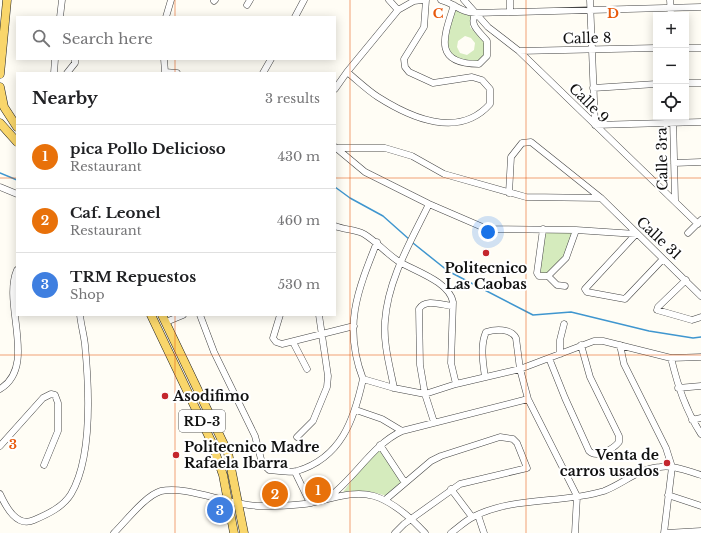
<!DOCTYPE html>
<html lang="en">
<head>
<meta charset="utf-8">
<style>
  body { margin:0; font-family:"Libre Baskerville",serif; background:#f6f6f6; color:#202124 }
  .controls { position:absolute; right:12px; top:12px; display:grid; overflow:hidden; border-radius:0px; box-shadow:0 2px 10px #0003 }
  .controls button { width:36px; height:36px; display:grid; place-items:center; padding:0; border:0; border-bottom:1px solid #e0e0e0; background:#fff; color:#202124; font:20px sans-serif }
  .you { position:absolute; left:488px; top:232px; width:14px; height:14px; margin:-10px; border:3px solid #fff; border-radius:50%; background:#1a73e8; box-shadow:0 0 0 6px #1a73e833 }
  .badge { display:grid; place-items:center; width:26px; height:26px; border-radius:50%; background:#b45309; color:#fff; font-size:13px; font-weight:700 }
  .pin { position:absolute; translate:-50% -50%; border:2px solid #fff; box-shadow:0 1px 4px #0006 }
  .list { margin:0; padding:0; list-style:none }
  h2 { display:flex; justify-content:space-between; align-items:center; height:52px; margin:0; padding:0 16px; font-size:17px }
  h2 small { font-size:13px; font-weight:400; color:#757577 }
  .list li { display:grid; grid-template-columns:26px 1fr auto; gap:12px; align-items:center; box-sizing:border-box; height:64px; padding:0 16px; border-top:1px solid #e0e0e0 }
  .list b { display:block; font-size:15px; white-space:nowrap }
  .list p { margin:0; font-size:13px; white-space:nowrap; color:#757577 }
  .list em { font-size:13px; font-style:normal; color:#757577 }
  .icon { flex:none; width:22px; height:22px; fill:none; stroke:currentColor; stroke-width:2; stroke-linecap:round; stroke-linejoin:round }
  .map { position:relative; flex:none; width:701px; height:533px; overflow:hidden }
  .search { position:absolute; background:#fff; box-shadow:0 2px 10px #0003; left:16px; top:16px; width:320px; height:44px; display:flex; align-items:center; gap:10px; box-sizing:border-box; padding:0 14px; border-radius:0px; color:#757577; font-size:15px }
  .panel { position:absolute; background:#fff; box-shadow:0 2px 10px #0003; left:16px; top:72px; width:320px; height:244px; border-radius:0px }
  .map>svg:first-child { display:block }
</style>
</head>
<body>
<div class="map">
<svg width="701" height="533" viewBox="0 0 701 533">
  <rect width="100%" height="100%" fill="#fffdf5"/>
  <path fill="#d5ebbd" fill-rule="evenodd" d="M455,8L464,14L471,15L470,27L484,42V55L478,61C435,61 449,37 455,8ZM465,36L471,38L475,43L474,50L467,55L460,53L457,47L458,41Z
    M546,231L573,232C568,250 563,269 543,275L540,271Z
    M380,449L403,483L387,496C371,491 358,490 343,492L364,465Z"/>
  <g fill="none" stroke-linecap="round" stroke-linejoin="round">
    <path stroke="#3f96cf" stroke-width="1.5" d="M0,173L17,180
      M335,187L350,198L383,216L410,240
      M413,243L448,271L533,315L571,312L649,331L693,338L701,337"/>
    <defs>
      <path id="minor" d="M389,0L398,10
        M441,0C456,4 459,12 476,13L701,7
        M464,0L488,27L519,51L698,224
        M510,0V12
        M590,0L595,125L701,122
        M670,0L671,15
        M214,1L215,0
        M247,5L250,0
        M454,5C444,36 432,64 479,64L487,56V41C480,32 468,25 476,13
        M60,17L62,0
        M166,17L171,0
        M295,17L304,0
        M686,48H701
        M519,51L656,48
        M164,59L165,72
        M165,72L177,73
        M347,72C357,80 367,90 378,97C411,118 459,139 490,104V89L482,80L472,77L433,83L409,72L405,67L404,59L424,27L426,0
        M54,73L55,59
        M67,73L75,63V59
        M263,73L271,59
        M686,83H701
        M593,88L656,84
        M335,89L347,72L398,10L414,1L422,0
        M673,117L675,200
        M335,147L365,172L429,204L487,229L576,230L636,234
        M336,148H385L412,156L444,174L526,197L601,198
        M674,163L701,162
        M0,187L17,194
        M509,193L511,157L522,143L531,142L601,198L701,296
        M335,226C345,230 355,229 364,234C377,242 386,253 398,261C414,271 449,281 453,302L451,363L456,384
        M543,229L537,273L539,276H548L566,258L576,230
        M688,233L701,220
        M636,234L585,289L587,292L625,299L663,259
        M548,276L557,285L565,286
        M686,280L658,307L657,310L692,320L701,317
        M200,315L214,352L255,436L262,463L269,470C277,471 289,473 297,471C341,458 354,420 363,379
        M280,315L273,338L276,342L282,344L354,326
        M166,322L183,315
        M293,342L307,369
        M620,345L624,364L666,448L672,467L664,533
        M560,354V340L564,324
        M549,358L565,398L589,451C597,459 613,449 619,442V436L590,377L581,345
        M671,358C678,386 685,409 701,434
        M485,377C483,363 480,345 486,332C495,329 511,328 516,338L520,369L528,399L577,496L575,533
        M363,379L394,388L425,394L456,384L520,369L594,341H603L671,358L701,357
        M363,379C343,327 357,292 377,242
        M394,388C390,367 383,343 385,321C388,279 411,241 429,204
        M678,388L701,386
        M0,389C38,366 2,304 17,270
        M356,410L382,419L402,431
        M692,420L701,418
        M434,422L425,394L420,365L419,309C425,298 442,305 452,306
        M297,437L313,421L327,387L328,376L319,315
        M380,445L405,483
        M0,446L43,398L51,394L55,395L58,403V431L44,465
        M295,472L310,503
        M451,489L472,517
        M0,494C6,507 17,528 34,520C48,514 63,507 71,494C93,457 89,387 85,345C84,335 81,325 80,315
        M668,495L701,506
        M329,497C356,477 372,445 402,431L528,399
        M385,500L431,461L441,456L500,437L513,439L517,443L527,468L460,484L404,524L395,533
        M478,515L484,533
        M114,533C126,521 146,495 161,491C187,485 230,506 260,506C276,506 295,506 311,503C331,499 353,490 374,496C394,502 411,518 425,533
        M451,533C458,528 465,521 473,517C513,496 562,504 604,491C623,484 639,468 660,467C674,465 687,471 701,475
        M666,533L701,531"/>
      <path id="major" d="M0,74L7,0
        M0,87L4,107L17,127
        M0,123L17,142
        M151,315L212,443L223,475L234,533
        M162,315L228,453L244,533"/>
    </defs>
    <use href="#minor" stroke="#444" stroke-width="7"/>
    <use href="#major" stroke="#222" stroke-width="9"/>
    <use href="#minor" stroke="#fff" stroke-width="6"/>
    <use href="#major" stroke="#f9d66b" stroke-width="8"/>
  </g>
  <path fill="none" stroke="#e8590c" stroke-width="1" stroke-opacity="0.55" d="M175,0V17M350,0V533M526,0V533M175,59V73M0,178H17M335,178H701M175,315V533M0,355H701"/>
  <g fill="#c4262e" stroke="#fff" stroke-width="1.5">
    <circle cx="486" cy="253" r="4"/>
    <circle cx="165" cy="396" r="4"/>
    <circle cx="176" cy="455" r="4"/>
    <circle cx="667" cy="463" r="4"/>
  </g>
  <g text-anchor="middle" stroke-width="4" stroke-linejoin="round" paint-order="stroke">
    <rect fill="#fff" stroke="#585858" stroke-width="1" x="179" y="410" width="46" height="22" rx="3"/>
    <g font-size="13" font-weight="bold" fill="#111">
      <text x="202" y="426">RD-3</text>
    </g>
    <g font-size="14" fill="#111" stroke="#fff">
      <text transform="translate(587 38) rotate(-1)" y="5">Calle 8</text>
      <text transform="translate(589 103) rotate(45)" y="5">Calle 9</text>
      <text transform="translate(662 159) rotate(-91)" y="5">Calle 3ra</text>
      <text transform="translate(659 238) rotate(43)" y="5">Calle 31</text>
    </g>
    <g font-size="14" font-weight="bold" fill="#111" stroke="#fff" text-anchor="start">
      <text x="486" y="273" text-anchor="middle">Politecnico<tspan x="486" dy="16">Las Caobas</tspan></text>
      <text x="173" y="401">Asodifimo</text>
      <text x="184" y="452">Politecnico Madre<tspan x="184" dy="16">Rafaela Ibarra</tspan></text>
      <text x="659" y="460" text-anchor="end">Venta de<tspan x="659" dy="16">carros usados</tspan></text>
    </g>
  </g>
  <g font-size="13" text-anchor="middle" font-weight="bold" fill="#e8590c" stroke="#fff" stroke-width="4" stroke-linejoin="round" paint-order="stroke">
    <text x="438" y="18">C</text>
    <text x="613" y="18">D</text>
    <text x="13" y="449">3</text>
  </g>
</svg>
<div class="controls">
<button>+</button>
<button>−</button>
<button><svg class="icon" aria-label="locate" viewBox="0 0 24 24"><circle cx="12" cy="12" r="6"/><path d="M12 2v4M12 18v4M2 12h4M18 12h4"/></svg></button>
</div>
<div class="you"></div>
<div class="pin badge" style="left:318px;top:490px;background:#e8710a">1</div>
<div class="pin badge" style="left:275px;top:494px;background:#e8710a">2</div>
<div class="pin badge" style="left:220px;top:510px;background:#3f7fe0">3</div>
<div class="search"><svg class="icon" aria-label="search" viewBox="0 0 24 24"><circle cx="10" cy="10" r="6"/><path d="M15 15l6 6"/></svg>Search here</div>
<section class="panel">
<h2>Nearby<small>3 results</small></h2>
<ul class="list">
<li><span class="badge" style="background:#e8710a">1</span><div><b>pica Pollo Delicioso</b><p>Restaurant</p></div><em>430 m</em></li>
<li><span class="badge" style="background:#e8710a">2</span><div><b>Caf. Leonel</b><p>Restaurant</p></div><em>460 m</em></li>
<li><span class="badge" style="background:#3f7fe0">3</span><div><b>TRM Repuestos</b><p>Shop</p></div><em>530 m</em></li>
</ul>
</section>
</div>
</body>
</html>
